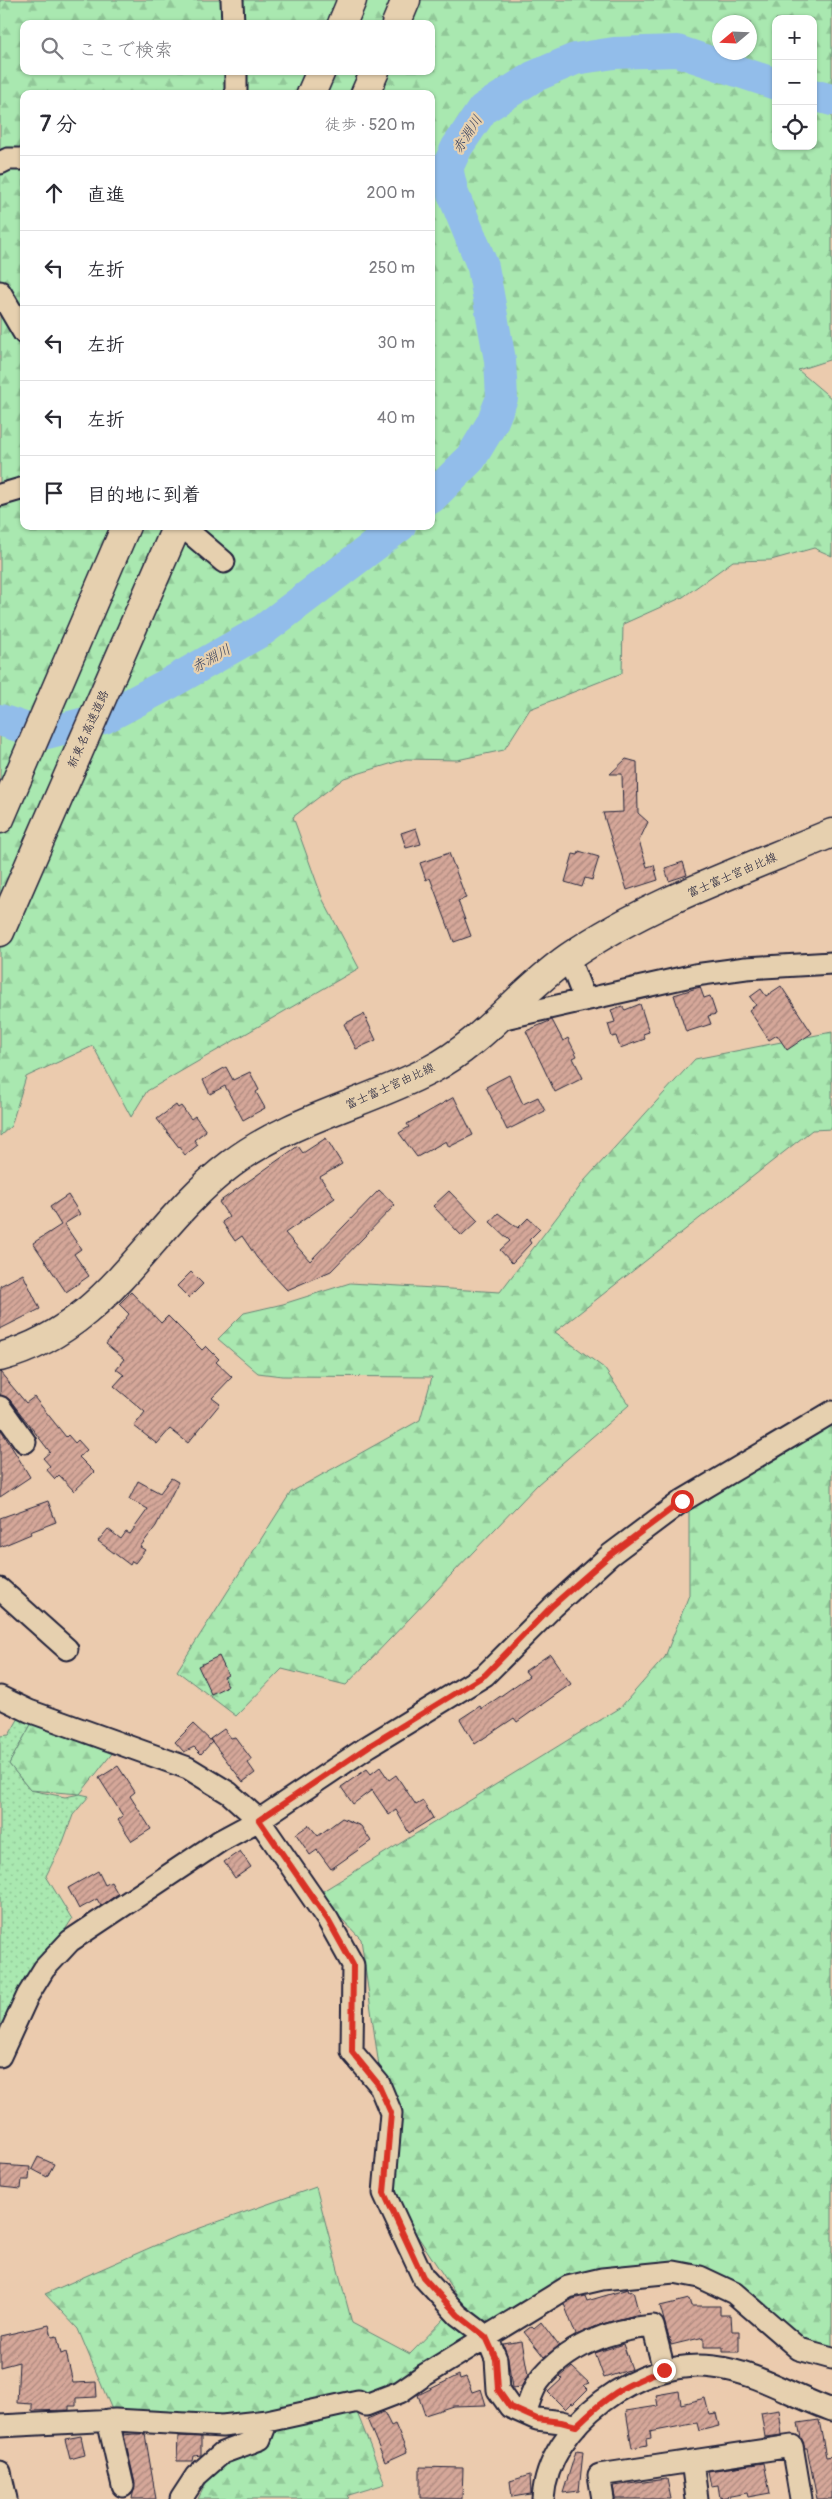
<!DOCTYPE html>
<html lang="ja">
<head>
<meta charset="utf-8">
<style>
  body { margin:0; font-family:Pangolin,"Klee One",sans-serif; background:#f2f2f3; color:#2b2b33 }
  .controls { position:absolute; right:15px; top:15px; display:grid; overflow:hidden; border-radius:10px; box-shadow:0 1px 4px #0004 }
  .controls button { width:45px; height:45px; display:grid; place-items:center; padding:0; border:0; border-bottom:1px solid #e1e1e2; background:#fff; color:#2b2b33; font:25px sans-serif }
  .compass { position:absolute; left:712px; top:15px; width:45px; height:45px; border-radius:50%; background:#fff; box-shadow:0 1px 4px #0004; rotate:251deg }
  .stop { position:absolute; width:15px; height:15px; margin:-11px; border:4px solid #d93025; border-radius:50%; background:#fff }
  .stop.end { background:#d93025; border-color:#fff; box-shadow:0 1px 5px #0008 }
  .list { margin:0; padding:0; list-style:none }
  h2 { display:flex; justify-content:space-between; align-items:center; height:65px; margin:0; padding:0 20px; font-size:21px }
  h2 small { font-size:16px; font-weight:400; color:#7c7c81 }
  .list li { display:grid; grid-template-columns:32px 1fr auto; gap:15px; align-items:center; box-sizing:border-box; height:75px; padding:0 20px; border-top:1px solid #e1e1e2 }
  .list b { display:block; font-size:19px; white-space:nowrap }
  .list em { font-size:16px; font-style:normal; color:#7c7c81 }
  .icon { flex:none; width:28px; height:28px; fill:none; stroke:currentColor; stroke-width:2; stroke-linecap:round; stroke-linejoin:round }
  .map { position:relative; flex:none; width:832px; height:2499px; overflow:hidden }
  .search { position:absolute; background:#fff; box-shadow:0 1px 4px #0004; left:20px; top:20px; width:415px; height:55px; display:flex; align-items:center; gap:12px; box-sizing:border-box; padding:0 18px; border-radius:10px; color:#7c7c81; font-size:19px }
  .panel { position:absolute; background:#fff; box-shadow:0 1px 4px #0004; left:20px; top:90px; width:415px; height:440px; border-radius:10px }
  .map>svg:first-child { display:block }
</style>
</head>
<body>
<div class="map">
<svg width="832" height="2499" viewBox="0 0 832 2499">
  <defs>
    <pattern id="grass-dots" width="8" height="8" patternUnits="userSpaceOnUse" patternTransform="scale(1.25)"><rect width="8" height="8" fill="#a9e8b0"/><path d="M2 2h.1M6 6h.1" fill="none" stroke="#91c798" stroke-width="1.8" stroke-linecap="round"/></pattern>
    <pattern id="forest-firs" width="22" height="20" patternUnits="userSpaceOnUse" patternTransform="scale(1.25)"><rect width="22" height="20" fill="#a9e8b0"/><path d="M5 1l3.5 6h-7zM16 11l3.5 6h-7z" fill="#91c798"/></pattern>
    <pattern id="building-hatch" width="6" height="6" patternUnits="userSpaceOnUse" patternTransform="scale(1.25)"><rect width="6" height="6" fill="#d5a799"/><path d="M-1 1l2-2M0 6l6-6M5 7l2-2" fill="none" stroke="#ac887e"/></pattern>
  </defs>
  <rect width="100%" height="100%" fill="#ebcbae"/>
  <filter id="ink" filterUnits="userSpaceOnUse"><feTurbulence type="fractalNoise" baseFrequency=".02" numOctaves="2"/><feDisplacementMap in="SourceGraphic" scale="10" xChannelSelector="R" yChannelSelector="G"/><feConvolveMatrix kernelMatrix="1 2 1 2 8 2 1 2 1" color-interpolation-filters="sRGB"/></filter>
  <g filter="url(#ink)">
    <path fill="url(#grass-dots)" stroke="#668576" d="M20,1716L33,1721L9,1764L30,1790L65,1797L80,1794L89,1796L73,1815L63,1842L46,1876L72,1919L65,1930L38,1958L0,2040V1736L9,1735Z"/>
    <path fill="url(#forest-firs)" stroke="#668576" fill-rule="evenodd" d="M0,0H832V359L798,370L832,399V556L814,548L771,560L733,561L683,597L623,624L622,673L530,709L504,750L457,760L406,759L344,778L293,817L323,900L359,968L147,1091L131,1117L93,1046L30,1075L26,1077L11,1126L0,1136ZM776,19H813V146H776ZM720,22H750V52H720ZM24,24H431V71H24ZM24,94H431V526H24Z
      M832,1032V1129L812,1130L555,1332L604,1368L629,1405L538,1484L346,1685L282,1669L236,1716L177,1671L291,1492L420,1420L432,1377L282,1376L258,1373L218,1339L244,1313L283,1304L350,1283L500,1292L585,1180L695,1059Z
      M832,1413V2348L800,2340L665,2264L492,2323L469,2314L399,2208L361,1939L318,1894L620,1708L665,1657L689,1595V1497Z
      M33,1721L114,1751L80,1794L30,1790L9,1764Z
      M316,2187L352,2323L410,2354L449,2314L472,2335L437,2360L359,2399L358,2415L385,2484L349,2495L348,2499H198L214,2467L268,2436L118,2424L78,2329L45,2294L172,2238Z"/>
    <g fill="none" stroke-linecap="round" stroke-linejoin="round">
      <path stroke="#92bdea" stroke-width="32" d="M813,95L832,100
        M431,498L471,458L492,423L502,398L500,360L483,267L453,194L447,168L457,147L483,109L533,77L575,59L614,53L677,51L776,84
        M0,720L43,734L104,718L170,683L263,630L400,526"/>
    </g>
    <path fill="url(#building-hatch)" stroke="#22223b" d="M626,759L637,762L638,813L648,822L639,841L647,867L654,865L658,880L627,890L603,813L623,812L622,774H610Z
      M416,828L421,844L406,848L401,833Z
      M579,851L599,857L592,880L585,878L582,887L565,882L573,854L578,855Z
      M449,853L466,898L458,901L471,936L454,942L430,878L426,880L420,863Z
      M683,862L687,875L669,881L665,868Z
      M781,986L812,1033L787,1050L777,1035L769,1040L749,1010L756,1005L750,997L761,989L766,996Z
      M700,987L704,998L710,996L716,1014L708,1016L711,1024L686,1032L674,995Z
      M640,1004L649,1032L643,1034L645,1039L620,1048L616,1036L612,1037L608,1024L615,1022L611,1010L622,1006L625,1010Z
      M364,1014L376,1040L356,1049L344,1024Z
      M552,1020L563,1041L568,1038L577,1056L573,1058L583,1078L555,1092L526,1031Z
      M226,1067L233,1080L250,1072L259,1090L256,1092L265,1108L243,1120L225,1086L210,1094L203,1080Z
      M509,1075L523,1104L538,1097L545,1111L507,1130L486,1087Z
      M454,1097L473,1135L449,1147L446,1141L417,1157L399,1133L409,1127L407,1124Z
      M176,1105L178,1108L181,1106L191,1119L195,1116L206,1131L194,1140L198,1145L185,1155L157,1119Z
      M326,1138L342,1164L320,1177L335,1198L285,1233L310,1261L379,1190L395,1205L331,1271L287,1290L257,1258L242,1236L235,1241L222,1222L229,1217L219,1202L298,1146L303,1153Z
      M449,1191L478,1221L462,1236L433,1206Z
      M68,1195L80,1214L64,1224L81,1249L74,1254L89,1276L66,1292L33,1243L61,1225L50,1207Z
      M498,1213L518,1228L528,1218L540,1229L529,1240L531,1243L512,1263L500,1250L510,1241L490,1222Z
      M191,1272L203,1284L189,1298L177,1286Z
      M23,1274L40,1309L0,1329V1286Z
      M131,1292L161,1323L168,1316L202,1350L206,1346L219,1359L216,1362L232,1377L212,1398L220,1404L188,1443L170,1429L157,1444L134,1426L145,1412L114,1386L124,1375L116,1369L124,1359L106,1344L129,1314L119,1304Z
      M0,1372L26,1403L34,1397L66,1437L68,1435L75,1443L78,1440L87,1450L79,1457L94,1472L74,1491L59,1475L55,1479L46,1469L50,1466L43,1458L50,1452L10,1400L0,1395Z
      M0,1428L30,1477L0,1497Z
      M171,1478L178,1482L156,1526L140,1547L145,1550L135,1563L132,1561L130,1565L98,1541L108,1529L121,1539L126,1532L130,1534L148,1509L129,1499L138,1481L160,1493Z
      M48,1501L56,1522L30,1532L31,1534L0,1547V1518Z
      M550,1654L571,1684L517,1722L514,1718L475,1744L460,1719L480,1706L482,1709L529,1676L525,1671Z
      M219,1656L228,1675L224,1677L228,1686L211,1694L198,1666Z
      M193,1724L212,1742L201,1754L194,1747L184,1752L175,1742Z
      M224,1729L231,1738L235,1737L252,1760L248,1763L255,1773L243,1782L210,1739Z
      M118,1766L135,1792L130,1796L151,1829L132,1841L118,1820L123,1816L99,1778Z
      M380,1767L389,1780L396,1775L416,1805L423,1801L433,1818L409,1833L396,1810L389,1815L372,1790L353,1804L341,1787L367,1769L371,1774Z
      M342,1818L361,1826L371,1841L331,1869L317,1850L310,1855L296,1834L309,1825L318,1836Z
      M240,1851L251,1867L235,1878L224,1862Z
      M98,1871L105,1885L111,1882L118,1894L101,1906L97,1899L79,1909L68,1888Z
      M38,2157L54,2164L47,2177L32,2169Z
      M0,2165L30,2167L29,2180H22L21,2189L1,2187Z
      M628,2289L629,2292L633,2291L639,2314L602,2324L576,2335L564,2304L573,2299L585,2296L587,2301Z
      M689,2299L691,2306H720V2315H731L732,2331H739V2352H723V2347H704V2337L671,2345L660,2306Z
      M541,2322L559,2346L544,2357L524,2332L532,2326L534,2328Z
      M49,2325L52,2337L57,2336L61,2354L66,2352L73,2383L96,2382L97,2397L76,2398V2406H69V2410L32,2411V2404L17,2403L19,2362L0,2367V2336Z
      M522,2341L528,2375L521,2387L512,2388L508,2358L503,2344Z
      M623,2344L632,2369L604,2378L595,2353Z
      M572,2367L589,2383L584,2385L588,2389L573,2404L571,2403L565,2409L548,2392L562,2379L560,2377Z
      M459,2375L460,2379L466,2377L472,2392L481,2389L486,2405L453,2406L425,2415L418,2395Z
      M679,2391L681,2404L705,2398L709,2414L716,2413L719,2426L699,2431L697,2423L650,2432L651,2438L646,2439L647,2445L632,2448L626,2411L658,2406L656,2395Z
      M779,2410L782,2435L765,2437L761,2413Z
      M384,2412L391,2426L395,2424L407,2452L385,2462L367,2419Z
      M819,2420L826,2457L832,2456V2499H817L807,2448H805L801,2438L798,2423Z
      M133,2434H145L156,2499H132L135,2483L124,2435Z
      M81,2436L85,2455L70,2459L65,2439Z
      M178,2436L201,2437V2455L194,2456L193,2461H177Z
      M576,2451L583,2452L579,2491L563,2493Z
      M764,2463L770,2493L748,2497L747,2493L720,2498L718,2485L711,2486L708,2471Z
      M420,2467L463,2468L462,2499L420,2498Z
      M530,2475L531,2494L512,2497L510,2481Z
      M667,2479L671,2499H615L613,2486Z"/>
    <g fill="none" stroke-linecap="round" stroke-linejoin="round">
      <defs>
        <path id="minor" d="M232,0L233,24
          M236,94V71
          M0,163L8,159H24
          M0,292L24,333
          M0,495L24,488
          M182,526L224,562
          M568,957L585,1000
          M500,1019L695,975L746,968L832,963
          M0,1407L25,1442
          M0,1589L67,1649
          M0,1697L29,1711L188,1768L229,1793L259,1820L328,1920L353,1965L352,2052L379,2084L391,2113L384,2193L423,2277L458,2315L487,2337L496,2359L498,2390L510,2407L537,2419L561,2422L576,2426
          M0,2056L28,1995L44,1969L70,1941L220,1841L259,1820L369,1746L485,1675L553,1607L610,1555L682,1501L832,1412
          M525,2413C529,2403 532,2390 539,2381C565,2347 611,2329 653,2326L664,2370
          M108,2420L123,2486
          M0,2426L115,2420L222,2426L267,2421L358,2401L366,2405L400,2392L423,2376L568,2287L602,2279L674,2272L700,2277L734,2293L799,2349L832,2358
          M692,2461L697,2499
          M0,2472L6,2499
          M181,2499L196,2476L222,2453L260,2439L267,2421
          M543,2499C548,2423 641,2357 714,2367C756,2372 792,2396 832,2410
          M603,2499L599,2475L792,2446L801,2499"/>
        <path id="primary" d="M0,1357C110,1328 148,1226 231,1164C290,1119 365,1104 430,1070C484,1042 520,991 569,957C649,902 744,870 832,833"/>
        <path id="motorway" d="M342,24L352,0
          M396,24L406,0
          M311,94L321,71
          M365,94L375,71
          M0,819L126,526
          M0,932L177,526"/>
      </defs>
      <use href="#minor" stroke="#22223b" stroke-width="25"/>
      <use href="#primary" stroke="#22223b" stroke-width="31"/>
      <use href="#motorway" stroke="#22223b" stroke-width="31"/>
      <use href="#minor" stroke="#e6d0af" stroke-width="21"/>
      <use href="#primary" stroke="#e6d0af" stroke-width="28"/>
      <use href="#motorway" stroke="#e6d0af" stroke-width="28"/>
    </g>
  </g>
  <g fill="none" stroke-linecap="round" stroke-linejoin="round" filter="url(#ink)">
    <path stroke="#d93025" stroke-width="6" d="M664,2370C624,2384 606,2397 576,2426L561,2422L537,2419L510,2407L498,2390L496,2359L486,2337L458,2315L423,2277L384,2193L391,2113L378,2084L352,2052L353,1965L328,1920L259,1820L369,1746L485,1675L552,1606L610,1555L682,1501"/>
  </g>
  <g text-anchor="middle" stroke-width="4.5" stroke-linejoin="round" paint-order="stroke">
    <g font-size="12" fill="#22223b" stroke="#e6d0af">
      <text transform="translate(88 729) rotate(-66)" y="4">新東名高速道路</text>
      <text transform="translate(732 875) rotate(-23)" y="4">富士富士宮由比線</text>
      <text transform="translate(390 1086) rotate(-24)" y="4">富士富士宮由比線</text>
    </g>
    <g font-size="14" font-style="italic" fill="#38415e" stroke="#e6d0af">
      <text transform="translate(467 134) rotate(-57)" y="5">赤淵川</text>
      <text transform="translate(211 658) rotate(-29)" y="5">赤淵川</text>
    </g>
  </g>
</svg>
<div class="controls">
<button>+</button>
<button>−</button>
<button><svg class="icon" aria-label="locate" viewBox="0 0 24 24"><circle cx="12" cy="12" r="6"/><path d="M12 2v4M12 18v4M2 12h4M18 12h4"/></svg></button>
</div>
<svg class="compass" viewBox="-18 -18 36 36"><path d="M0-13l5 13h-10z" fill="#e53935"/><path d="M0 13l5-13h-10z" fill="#7c7c81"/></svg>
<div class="stop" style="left:682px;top:1501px"></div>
<div class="stop end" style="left:664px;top:2370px"></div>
<div class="search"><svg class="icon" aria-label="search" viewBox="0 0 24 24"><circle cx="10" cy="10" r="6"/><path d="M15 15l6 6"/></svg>ここで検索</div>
<section class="panel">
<h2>7 分<small>徒歩 · 520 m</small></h2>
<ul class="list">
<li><svg class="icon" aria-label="ahead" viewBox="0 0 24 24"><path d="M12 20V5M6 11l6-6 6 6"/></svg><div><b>直進</b></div><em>200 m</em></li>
<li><svg class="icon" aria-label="left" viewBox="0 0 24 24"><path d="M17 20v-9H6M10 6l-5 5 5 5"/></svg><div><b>左折</b></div><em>250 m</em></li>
<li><svg class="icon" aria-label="left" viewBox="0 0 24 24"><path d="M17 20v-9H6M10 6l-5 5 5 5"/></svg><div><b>左折</b></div><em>30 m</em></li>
<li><svg class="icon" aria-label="left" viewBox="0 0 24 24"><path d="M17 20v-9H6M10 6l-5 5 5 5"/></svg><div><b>左折</b></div><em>40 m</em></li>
<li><svg class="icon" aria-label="arrive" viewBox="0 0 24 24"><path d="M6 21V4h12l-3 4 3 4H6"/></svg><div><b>目的地に到着</b></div></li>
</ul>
</section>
</div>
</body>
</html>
